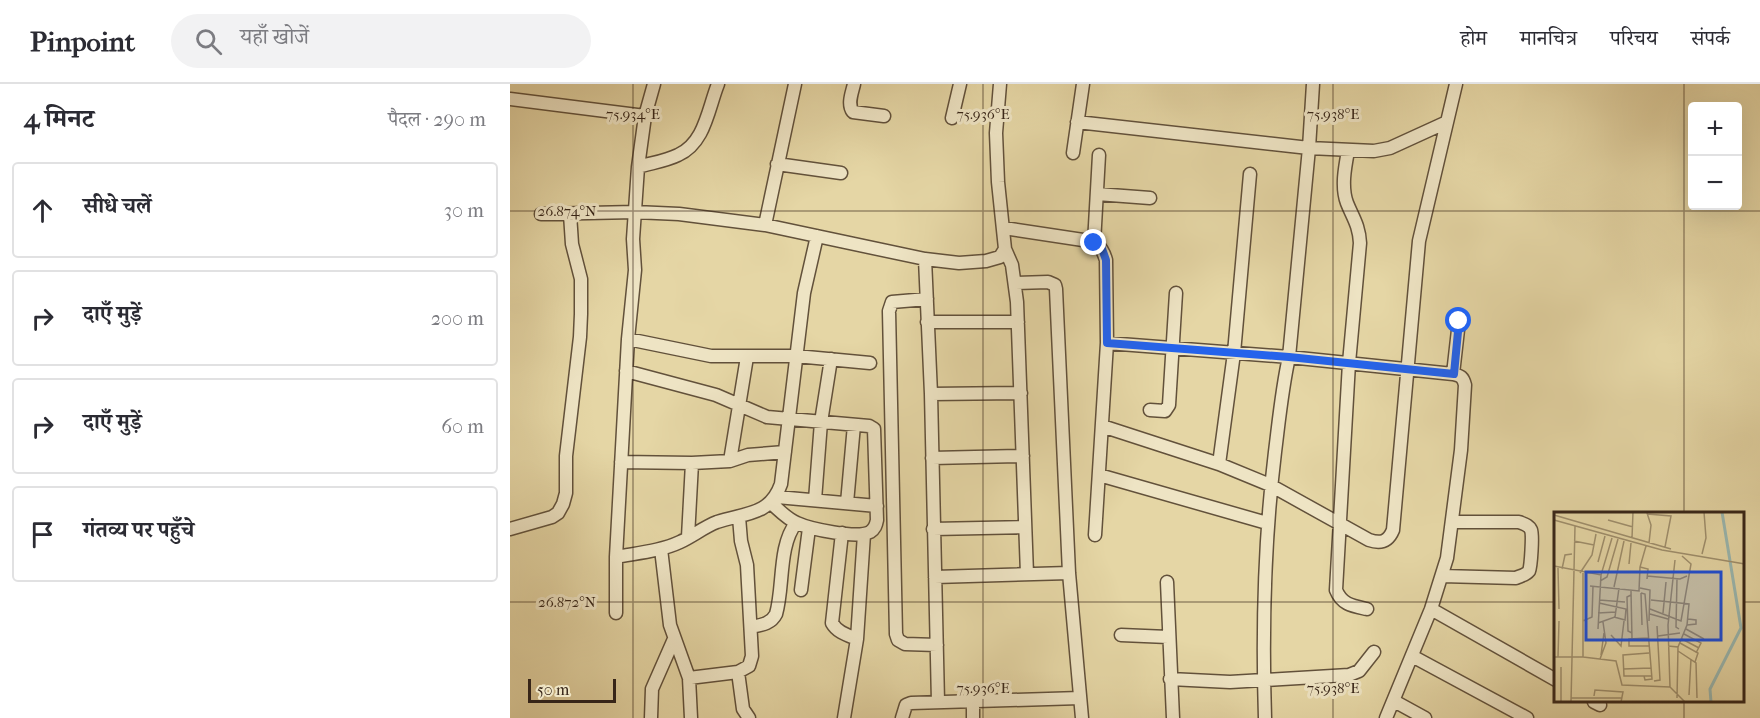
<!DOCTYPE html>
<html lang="hi">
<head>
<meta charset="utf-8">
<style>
  body { margin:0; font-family:"IM FELL French Canon","Noto Serif Devanagari",serif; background:#f2f2f3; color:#2b2b33 }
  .controls { position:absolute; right:18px; top:18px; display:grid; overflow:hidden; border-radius:6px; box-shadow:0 6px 24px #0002 }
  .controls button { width:54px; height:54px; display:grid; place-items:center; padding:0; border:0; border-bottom:2px solid #e1e1e2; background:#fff; color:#2b2b33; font:30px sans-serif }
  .scale { position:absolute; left:18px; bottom:15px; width:88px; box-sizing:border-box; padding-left:6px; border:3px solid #372518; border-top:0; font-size:16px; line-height:21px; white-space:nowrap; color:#372518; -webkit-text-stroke:4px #eee4c4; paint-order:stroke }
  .stop { position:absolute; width:18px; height:18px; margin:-14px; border:4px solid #2563eb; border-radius:50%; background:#fff }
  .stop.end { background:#2563eb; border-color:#fff; box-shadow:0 2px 6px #0008 }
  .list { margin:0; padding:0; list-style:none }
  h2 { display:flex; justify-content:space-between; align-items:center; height:78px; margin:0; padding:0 24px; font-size:26px }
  h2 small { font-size:20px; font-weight:400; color:#7c7c81 }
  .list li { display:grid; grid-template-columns:39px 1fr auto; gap:18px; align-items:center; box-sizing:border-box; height:96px; margin:0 12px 12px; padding:0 12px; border:2px solid #e1e1e2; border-radius:6px }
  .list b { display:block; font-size:22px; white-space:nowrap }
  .list em { font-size:20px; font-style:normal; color:#7c7c81 }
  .icon { flex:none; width:33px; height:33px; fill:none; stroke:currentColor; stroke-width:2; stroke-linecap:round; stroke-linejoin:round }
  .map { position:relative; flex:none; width:1250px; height:634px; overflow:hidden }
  header { display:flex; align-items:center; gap:36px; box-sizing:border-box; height:84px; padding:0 30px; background:#fff; border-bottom:2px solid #e1e1e2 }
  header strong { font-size:28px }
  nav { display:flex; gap:33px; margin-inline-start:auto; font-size:21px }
  .search { width:420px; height:54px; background:#f2f2f3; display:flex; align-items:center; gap:15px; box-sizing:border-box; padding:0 21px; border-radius:33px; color:#7c7c81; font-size:22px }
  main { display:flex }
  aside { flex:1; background:#fff }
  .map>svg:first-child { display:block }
</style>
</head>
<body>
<header>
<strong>Pinpoint</strong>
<div class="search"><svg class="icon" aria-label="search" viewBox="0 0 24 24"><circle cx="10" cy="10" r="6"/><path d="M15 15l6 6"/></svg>यहाँ खोजें</div>
<nav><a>होम</a><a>मानचित्र</a><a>परिचय</a><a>संपर्क</a></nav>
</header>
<main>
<aside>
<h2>4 मिनट<small>पैदल · 290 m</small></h2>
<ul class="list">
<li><svg class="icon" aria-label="ahead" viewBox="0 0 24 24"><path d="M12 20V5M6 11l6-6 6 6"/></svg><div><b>सीधे चलें</b></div><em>30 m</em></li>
<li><svg class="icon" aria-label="right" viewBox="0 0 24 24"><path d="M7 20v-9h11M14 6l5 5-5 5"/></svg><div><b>दाएँ मुड़ें</b></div><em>200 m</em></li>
<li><svg class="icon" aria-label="right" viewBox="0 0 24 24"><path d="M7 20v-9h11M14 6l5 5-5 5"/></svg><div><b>दाएँ मुड़ें</b></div><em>60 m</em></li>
<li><svg class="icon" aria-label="arrive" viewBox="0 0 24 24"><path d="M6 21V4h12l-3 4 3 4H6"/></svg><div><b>गंतव्य पर पहुँचे</b></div></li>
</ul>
</aside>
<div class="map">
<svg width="1250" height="634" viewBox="0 0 1250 634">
  <rect width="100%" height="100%" fill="#e5d6a5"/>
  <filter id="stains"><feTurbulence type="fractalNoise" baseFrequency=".00333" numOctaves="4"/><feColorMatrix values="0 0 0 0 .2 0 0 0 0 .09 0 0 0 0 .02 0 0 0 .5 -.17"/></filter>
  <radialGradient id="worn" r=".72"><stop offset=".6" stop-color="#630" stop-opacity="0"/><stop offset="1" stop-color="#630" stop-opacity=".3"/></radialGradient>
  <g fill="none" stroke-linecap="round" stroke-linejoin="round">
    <defs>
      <path id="street" d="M344,0C342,9 337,20 343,28L374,32
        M0,15L135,32L144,0
        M442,34L450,0
        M567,38L799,64L864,67L880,64L937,38
        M838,67C835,83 831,103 837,119C843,134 849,141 850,159L839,279L826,506C832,521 843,522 857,525
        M563,69L573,0
        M267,80L331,89
        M128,83C141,79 156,77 168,71C195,59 198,25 208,0
        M587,110L640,114
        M31,130L125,128L169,130L255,141L415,175L449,179L476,177L490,173L495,165L488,98L486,49L490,0
        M255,141L285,0
        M494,144L573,156C587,159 592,162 596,176L597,259L585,451
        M584,159L589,71
        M495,165L502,181L507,218L517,490
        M415,175L421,310L428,618
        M506,199L538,198L545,201L546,205L559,489L572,634
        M417,215L382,218L379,227L386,550L388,556L395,560L427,561
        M417,238H508
        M118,255L201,272H286L360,279
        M597,259L779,273L943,290C951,292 953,293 955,301L951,366L937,474L921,525L876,634
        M116,287L206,311L257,333L359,342L364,345L367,436C366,441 365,445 360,448C347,455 300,445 287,439C277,435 269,426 261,419
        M943,290L949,237
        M421,310L511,309
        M640,326L655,327L659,321L666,209
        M592,342L709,380L760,401L859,456C871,460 878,458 883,446L909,157L946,0
        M422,374L513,372
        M220,377L237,273
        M111,378L182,379L220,377L238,371L275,368
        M709,380L724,269L740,90
        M589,391L757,439
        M267,413L367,422
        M305,416L311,338L321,275
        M337,419L344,341
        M0,445L42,433L48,429L53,420L56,409V372L70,253L71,230V195L62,160L60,130
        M423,445L515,443
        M332,449L322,539C327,548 337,551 347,555
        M178,453L182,379
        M151,465L160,541L179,594L181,634
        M106,473C127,469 151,467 170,458C183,452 194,443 207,438C234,429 260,432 271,400L294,209L307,152
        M932,492L1006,494C1010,492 1016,491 1019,487C1021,482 1023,451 1021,446C1019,441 1014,440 1009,438H942
        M425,493L559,489
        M657,498L663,634
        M291,506L299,444
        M921,525L1046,596
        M106,529V473L118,255L125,186L123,155L128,83L135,32
        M241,543C251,541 261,540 266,530C274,503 268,462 286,439
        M611,551L658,553
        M902,572L1017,634
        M228,588L233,625L239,634
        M179,594L228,588L239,582L242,572L237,481L231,457L229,433
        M660,595L720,598L839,591L849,587L864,568
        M463,617V634
        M884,617L915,634
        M1084,618L1090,621
        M141,634L142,605L164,555
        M334,634L347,555L354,450
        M392,634L396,621L401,619L570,614
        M755,634C752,543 754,459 765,368C769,336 772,304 779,273L799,64L803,0"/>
    </defs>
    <use href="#street" stroke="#62513b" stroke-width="15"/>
    <use href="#street" stroke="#eee4c4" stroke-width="12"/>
  </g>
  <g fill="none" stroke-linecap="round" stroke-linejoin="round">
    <path stroke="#2563eb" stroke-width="8" d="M584,159L591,162L596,176L597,259L779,273L944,290L949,237"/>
  </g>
  <path fill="none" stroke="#372518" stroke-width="1.5" stroke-opacity="0.45" d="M123,0V634M473,0V634M823,0V634M1174,0V430M0,127H1250M0,518H1046M1234,518H1250M1174,618V634"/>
  <g transform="translate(1044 428)">
    <rect width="190" height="190" fill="#e5d6a5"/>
    <path fill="none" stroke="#99b7b0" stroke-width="3" d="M157,190L156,177L187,116L168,0"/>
    <path fill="none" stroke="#9f8f6d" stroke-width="1.5" d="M93,1L97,13L95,31M93,2L117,4L111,35M0,3L117,37M0,8L108,38L191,52M54,8L79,15M78,26L79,0M20,29L40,33M148,42L152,26L150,0M121,48L114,113L116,175L131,190M44,50L51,24M75,52L77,31M0,54L47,63L58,26M86,55L94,57L93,67M4,56L5,97M8,57L11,43L18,42M26,61L38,43L42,22M93,64L126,67L133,64M123,67L122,115L125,117M46,69L53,65L64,27M36,74L85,79L86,55L92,34M60,75L70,29M86,76L96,78L95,109M77,79L78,127M87,81L91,82L98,167L91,168L90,164M87,81L88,113M77,83L73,85L74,119L78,121M45,88L71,90M97,88L135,92L133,113L124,135M45,91L72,97L71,108L60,105M96,97L127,109L137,52L128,44M44,101L62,100M109,101L112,70M96,102L114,107M29,109L38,105L39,74M44,111L61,105L65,76M133,113L142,112V108L134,107M44,117L47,63M132,117L150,127M130,122L147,131L142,141M57,123L67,134L70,109M104,124L126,121M94,126L75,127V134H95M128,127L145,136M126,131L144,141L141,150M114,134L124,135L123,186M124,139L142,151L143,186M95,141L69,143L70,164H98M47,143L50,121M0,145H29V61M4,145L5,109M29,145L62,149L68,173L116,175M46,147L52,131L49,110M7,155V190M69,157L97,156M100,169L106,168L103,114M135,183L137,147M40,184L41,178L69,180L67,190M17,186H68M17,190L21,14"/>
    <path fill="#1d4ed8" fill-opacity="0.15" stroke="#1d4ed8" stroke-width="3" d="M32,60H167V128H32Z"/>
    <rect width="190" height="190" fill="none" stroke="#372518" stroke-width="3"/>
  </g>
  <g font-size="15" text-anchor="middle" fill="#372518" stroke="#eee4c4" stroke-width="6" stroke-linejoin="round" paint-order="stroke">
    <text x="123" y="35">75.934°E</text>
    <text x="473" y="35">75.936°E</text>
    <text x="823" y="35">75.938°E</text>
    <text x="57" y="132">26.874°N</text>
    <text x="57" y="523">26.872°N</text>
    <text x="473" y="609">75.936°E</text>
    <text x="823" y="609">75.938°E</text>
  </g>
  <rect width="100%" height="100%" filter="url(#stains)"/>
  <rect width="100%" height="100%" fill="url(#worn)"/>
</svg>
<div class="controls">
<button>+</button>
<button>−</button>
</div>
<div class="scale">50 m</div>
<div class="stop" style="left:949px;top:237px"></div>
<div class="stop end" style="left:584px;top:159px"></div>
</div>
</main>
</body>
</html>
